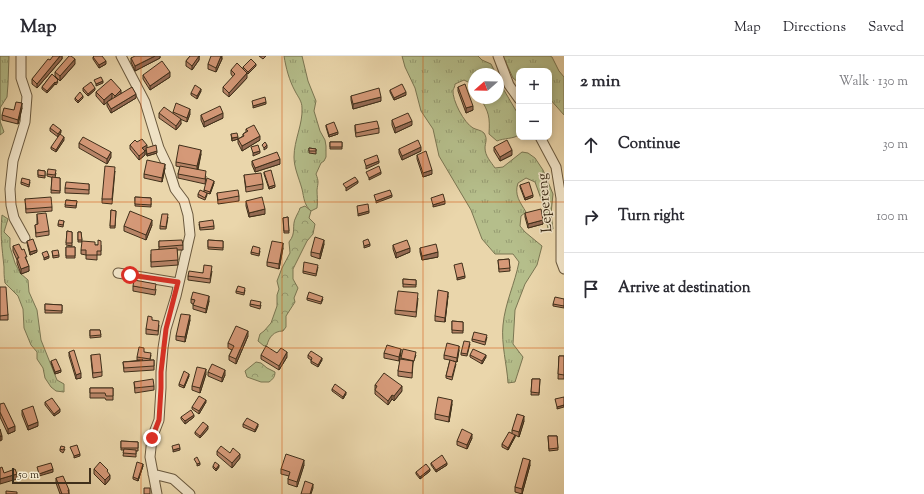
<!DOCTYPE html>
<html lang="en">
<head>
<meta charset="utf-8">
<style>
  body { margin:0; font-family:"Sorts Mill Goudy",serif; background:#f7f7f7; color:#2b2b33 }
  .controls { position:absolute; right:12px; top:12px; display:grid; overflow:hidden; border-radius:8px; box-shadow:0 2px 6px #0003 }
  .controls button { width:36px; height:36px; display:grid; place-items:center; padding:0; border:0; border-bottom:1px solid #e1e1e2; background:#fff; color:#2b2b33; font:20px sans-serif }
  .compass { position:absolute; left:468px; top:12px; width:36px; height:36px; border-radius:50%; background:#fff; box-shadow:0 2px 6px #0003; rotate:250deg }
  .scale { position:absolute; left:12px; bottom:10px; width:79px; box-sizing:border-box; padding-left:4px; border:2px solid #3f2f1a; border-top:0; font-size:11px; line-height:14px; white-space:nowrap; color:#3f2f1a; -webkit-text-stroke:3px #f1e4c8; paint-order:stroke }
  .stop { position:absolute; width:12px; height:12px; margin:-9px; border:3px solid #d93025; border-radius:50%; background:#fff }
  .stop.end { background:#d93025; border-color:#fff; box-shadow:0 1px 4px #0008 }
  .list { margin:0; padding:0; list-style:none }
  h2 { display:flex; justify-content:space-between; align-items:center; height:52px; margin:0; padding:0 16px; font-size:17px }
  h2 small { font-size:13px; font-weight:400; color:#7c7c81 }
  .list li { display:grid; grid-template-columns:26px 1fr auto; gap:12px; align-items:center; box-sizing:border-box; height:72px; padding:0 16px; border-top:1px solid #e1e1e2 }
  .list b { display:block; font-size:15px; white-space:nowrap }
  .list em { font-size:13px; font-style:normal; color:#7c7c81 }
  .icon { flex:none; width:22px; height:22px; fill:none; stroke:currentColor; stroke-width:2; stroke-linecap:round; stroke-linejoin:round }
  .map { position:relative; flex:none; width:564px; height:438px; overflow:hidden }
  header { display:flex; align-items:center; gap:24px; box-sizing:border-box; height:56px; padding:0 20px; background:#fff; border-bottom:1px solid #e1e1e2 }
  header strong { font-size:19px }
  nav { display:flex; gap:22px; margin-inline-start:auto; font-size:14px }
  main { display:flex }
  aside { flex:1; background:#fff }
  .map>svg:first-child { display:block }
</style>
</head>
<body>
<header>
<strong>Map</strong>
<nav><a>Map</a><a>Directions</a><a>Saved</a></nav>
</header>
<main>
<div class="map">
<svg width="564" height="438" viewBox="0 0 564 438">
  <defs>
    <pattern id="grass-tufts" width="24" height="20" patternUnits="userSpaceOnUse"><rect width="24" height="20" fill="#b5be8b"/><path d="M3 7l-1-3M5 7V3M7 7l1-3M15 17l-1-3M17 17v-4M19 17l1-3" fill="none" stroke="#959b71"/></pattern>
    <pattern id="forest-crowns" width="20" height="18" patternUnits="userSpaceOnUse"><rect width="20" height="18" fill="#b5be8b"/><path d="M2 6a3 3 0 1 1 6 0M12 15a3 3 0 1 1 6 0" fill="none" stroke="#959b71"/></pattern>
  </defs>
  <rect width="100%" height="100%" fill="#ead6ab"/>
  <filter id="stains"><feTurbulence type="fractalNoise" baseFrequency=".005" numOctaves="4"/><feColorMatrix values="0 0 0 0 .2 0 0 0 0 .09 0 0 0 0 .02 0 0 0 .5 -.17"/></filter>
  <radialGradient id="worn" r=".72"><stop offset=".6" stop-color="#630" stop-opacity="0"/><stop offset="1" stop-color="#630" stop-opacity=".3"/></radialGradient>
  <path fill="url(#grass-tufts)" stroke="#7a7652" d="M0,0H9L8,28L7,41L0,52V65L4,76L0,79Z
    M284,0H302L308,25L316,45L314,55L320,75L325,84L326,90V101L324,105L321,107L316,118C319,126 318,126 317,134C317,140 318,145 317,152L311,155C304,149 304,142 302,133C299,122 294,112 294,101C294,84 303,68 302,52C302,45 298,41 295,35C289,24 286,12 284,0Z
    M402,0H478L482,4L491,8L496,18H474V31L472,28L464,24L455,28C455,30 454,32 453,34C452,44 464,67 473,72C477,74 481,74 484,77C488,83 485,87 485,92C485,100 491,106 495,112L503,111L522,96L528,97L535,102L543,114L553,138L551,158L553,173H548L544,151L535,126L526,122L518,127C514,139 520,146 526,156L521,160L520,170L525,176L542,190L537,209L525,228L515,254L513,288L523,301L515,326L508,327C507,309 501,288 503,269C505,247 515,227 519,206L513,198H495L482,183L471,154L439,100L433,73L421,55L415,32L405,11Z
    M503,0H550L552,1L559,15L564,21V59L549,42V15H519V27L513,22Z
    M498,24L518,58L519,79C513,83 504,82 497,85L489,78C490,61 489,56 480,42H498Z
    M2,159L8,163L4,176L10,182V191L15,207L20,217L28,224L29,236L37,254L41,284L57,324L64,328V336L56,335L51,331L45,322L43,312L37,303V296L31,289L24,272L23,253L18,240L5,227C4,221 4,216 4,211C2,191 0,180 2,159Z"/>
  <path fill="url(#forest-crowns)" stroke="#7a7652" d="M305,150L311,155L309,162L315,168L313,178L307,185L293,213V223L298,232L294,242L295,246L286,260V271L283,275C274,275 269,281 267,289L264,290L258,285L260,278L264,275L271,267L277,250V239L279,233L277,225L282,212L290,197L289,186C297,176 291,170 296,161C297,158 299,156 300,152Z
    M256,306L261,307L267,312L275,316C275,321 273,323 269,326H261L247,321L245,315Z"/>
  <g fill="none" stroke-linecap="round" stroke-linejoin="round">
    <defs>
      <path id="minor" d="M21,0V22L27,40L25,66L13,105L10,133L11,149L14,162L25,182
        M121,0L145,46L159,92L168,111L175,133L184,145L188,159L190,179L176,240L166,273L163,292L161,316V332L159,364L152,382L150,401L157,438
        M498,0L509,29L519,43
        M540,81L556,111L561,142V205L564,213
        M118,217L178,227
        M153,418L173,423L190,438"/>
    </defs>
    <use href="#minor" stroke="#6a593e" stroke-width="11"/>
    <use href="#minor" stroke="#f1e4c8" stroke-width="9"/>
  </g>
  <path fill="#b78467" stroke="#3f2f1a" d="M62,0V3L37,32L32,28V23L50,4Z
    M160,0V2L135,15L131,6V2Z
    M190,0H200L199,1V4L192,14L186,10V5Z
    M222,0V3L216,16L208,13V8Z
    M259,0H266L263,3Z
    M93,1L106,8L99,12L93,3Z
    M75,8L60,25L55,20V16Z
    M256,10L248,18L243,13V11Z
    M231,14L247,22L229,41L223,36V31L233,21L231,18Z
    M52,18L58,26L56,29L55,28L47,37L42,33V31Z
    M143,19L170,21L150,34L143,23Z
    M458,31L473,54L466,57L458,35Z
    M83,32L95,34L88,40L83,35Z
    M390,34L406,39L394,44L390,36Z
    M201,35L197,43L191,39V37Z
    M96,36L121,37L136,42L111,57L107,50V46L104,49L96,40Z
    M351,40L381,45L353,53L351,44Z
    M75,42H83L78,47L75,44Z
    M22,52L18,68L2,64V59Z
    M173,56L190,58L187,66L180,63L181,68L176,74L159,62V57L173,58Z
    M201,59L223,62L204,71L201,64Z
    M392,64L412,69L395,77L392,69Z
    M326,69L338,78L329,81L326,71Z
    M355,69L379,72V77L356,81L355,74Z
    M50,72L61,76L58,81L50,75Z
    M246,73L260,84L242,95L238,87V83L232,85L231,78L238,83L243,80V78L246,76Z
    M64,84L56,96L51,93V91Z
    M137,86L147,92L157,97L147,100L146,94L145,95V99L139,104L130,93V89Z
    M330,86H342V93H330Z
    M79,87L111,101L107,108L79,92Z
    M494,91L512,99L500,105L494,95Z
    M309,92L316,93V98L309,97Z
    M399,93L421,95L402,104L399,97Z
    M201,98L198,114L206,120L205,128L178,122V118L180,111L176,110V106Z
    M417,99L432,118L423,121L417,103Z
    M252,105L280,108L255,116L252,109Z
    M165,112L162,126L144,122V118Z
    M38,114L45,115V122L38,121Z
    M115,115L112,148L102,147V143Z
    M264,116L275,131L269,133L264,118Z
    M56,117L55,122H60V137H51L52,121L54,122L47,120V118Z
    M244,119L263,128V133L246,136Z
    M21,126H30L29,131L21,128Z
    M214,127L210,138L207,137V139L205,144L198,141V138L204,136V134Z
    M89,128V138L65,137V132Z
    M520,129L533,141L525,144L520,131Z
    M217,137L239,140V145L218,148Z
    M135,141L151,142V151L135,150Z
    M25,143L52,151V155L26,157Z
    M66,144L77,145L76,152L65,151Z
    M246,145L265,158L249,161L246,150Z
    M111,154L116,155L115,172H110Z
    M525,157L543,168L528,172L525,161Z
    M37,158L49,175V179L36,181L35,169H37Z
    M168,161L166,173H160V170Z
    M288,161L289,177H284L283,162Z
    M64,165L63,171L58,170V168Z
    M199,168L214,170V173L200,174Z
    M152,169L146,184L124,175V170Z
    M67,175L72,176V190L66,189Z
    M78,176H81L82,186H78Z
    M208,184L223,185V194L208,193Z
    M27,185L37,196L30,199L27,187Z
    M159,185L183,189V194H177L178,209L151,211V198L159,193Z
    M324,188L320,203L311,200V196Z
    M95,189H101V199H97V204L86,203V199L81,198V194Z
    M393,189L410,196L396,202L393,193Z
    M13,190L22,194L27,205L29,215L21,218L17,207V204L13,195Z
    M66,191H75V202H66Z
    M283,192L279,213L267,210V206Z
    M420,192L438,201L422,204L420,196Z
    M52,195L59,199V201L53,202Z
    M260,195L259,200L251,198V196Z
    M509,203L510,215L499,216L498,204Z
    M318,211L316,220L303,217V215Z
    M212,215L210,227L188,224V220Z
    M403,223L416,224V231H403Z
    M133,230L156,233L155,239L133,235Z
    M0,231L8,259V264H0Z
    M245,234L244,239L236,237V235Z
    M448,240L445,266L435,265V260Z
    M307,242L323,243L321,248L307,244Z
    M418,242L416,261L395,258V254Z
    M191,243L209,245L206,257L193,253V248L191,247Z
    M564,243V252L553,250V248Z
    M45,248L62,249V257H45Z
    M250,248L261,249L260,253L250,250Z
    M152,264L159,269L158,279L146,278V273Z
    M190,264L185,286L176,284V280Z
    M452,265L463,266V277H452Z
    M90,274H100L101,281L90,282Z
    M248,280L236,308L229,304V300L232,294L228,292V287Z
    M487,281L485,289L472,285V283Z
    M470,288L467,300L461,299V297Z
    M459,294L457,306L453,305L456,308L452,324L446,322V320L450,304L444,303V299Z
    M69,296L81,322L76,323L69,300Z
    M144,296L151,299L150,304H154V314L124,316L123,306L143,304H137V301Z
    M277,297L287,301L279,314L261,303V299Z
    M384,297H401L399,305L384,302Z
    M91,299L102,316V320L93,322L91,303Z
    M308,299L322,304L318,311L311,307V304L308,302Z
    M416,299L413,307L412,322L398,320V315L401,302Z
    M470,299L486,301L482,308L470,301Z
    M559,300H564V323H558Z
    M51,305L61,316L55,318L51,307Z
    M208,316L225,319L222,326L208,320Z
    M206,318L200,337L192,334V330Z
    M189,320L184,332L179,330V328Z
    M532,323H540L539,339H531Z
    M134,326L154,330V334L135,337Z
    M375,329L402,335L394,345L392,343L388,349L375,338Z
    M90,332H113V344H106L105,342H90Z
    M332,333L346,338L343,343L332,335Z
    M45,346L60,356L54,360L45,349Z
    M206,346L199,358L192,353V351Z
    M0,348L15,375L8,378L0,361Z
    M452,348L449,366L435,363V358Z
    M22,354L38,370L28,374L22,359Z
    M181,361H194L185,368L181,363Z
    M524,365L519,381L515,379V381L508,394L502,391V388L512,377V374Z
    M243,368L258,370L255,376L243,371Z
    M208,373L200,382L195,378V376Z
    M548,380H557L558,394L549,395Z
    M472,382L467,393L457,389V385Z
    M121,385L138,386V395H136V401L123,400L124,394H121Z
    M60,393H65L63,397L60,395Z
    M217,395L230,397L240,402L232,412L217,399Z
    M431,407L447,409L436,416L431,409Z
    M304,409L297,431L288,428V423L289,420L281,418V413Z
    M530,409L522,438L515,436V431Z
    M143,410L138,425L133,423V421Z
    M213,410L219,411L216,415L213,412Z
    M94,413L110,423L105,429L94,418Z
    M430,415L420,423L416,418V416Z
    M56,422L69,434V438H60L56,427Z"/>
  <path fill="#956b54" stroke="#3f2f1a" d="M60,0H62V3L37,32V28Z
    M155,0H160V2L135,15V10Z
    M198,0H200L199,1V4L192,14V10Z
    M221,0L222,3L216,16V12Z
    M75,3V8L60,25V20Z
    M106,5V8L99,12V9Z
    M256,8V10L248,18V16Z
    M170,16V21L150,34V30Z
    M247,17V22L229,41V37Z
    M103,25V27L96,30V28Z
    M55,26V28L47,37V35Z
    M95,32V34L88,40V38Z
    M201,33V35L197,43V40Z
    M121,34V39L115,45V40Z
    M406,36V39L394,44V42Z
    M112,37V42L104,49V44Z
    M136,38V42L111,57V53Z
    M83,40V42L78,47V45Z
    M381,41V45L353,53V48Z
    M266,46V48L253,52V50Z
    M22,47V52L18,68V64Z
    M473,50V54L466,57V52Z
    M190,53V58L187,66V62Z
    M223,57V62L204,71V66Z
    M181,63V68L176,74V70Z
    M412,65V69L395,77V72Z
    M61,74V76L58,81V78Z
    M338,76V78L329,81V79Z
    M260,80V84L242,95V90Z
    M64,81V84L56,96V94Z
    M238,81V83L232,85V82Z
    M147,89V93L142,97V92Z
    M267,89V92L264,94V92Z
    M421,91V95L402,104V100Z
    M201,94V98L197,115V110Z
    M512,94V99L500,105V101Z
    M145,95V99L139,104V100Z
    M157,95V97L147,100V98Z
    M260,95V97L253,100V97Z
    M111,96V101L107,108V103Z
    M280,103V108L255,116V112Z
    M379,105V107L366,113V110Z
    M165,108V112L162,126V122Z
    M432,114V118L423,121V117Z
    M381,116V118L369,124V122Z
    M214,125V127L210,138V136Z
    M358,125V127L346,135V132Z
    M275,129V131L269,133V131Z
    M392,139V141L376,147V145Z
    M533,139V141L525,144V142Z
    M445,145V148L433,151V149Z
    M265,153V158L249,161V157Z
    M369,155V157L358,160V158Z
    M152,164V169L146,184V179Z
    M543,164V168L528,172V168Z
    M324,184V188L320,203V198Z
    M283,187V192L279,213V208Z
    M370,188V190L364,192V190Z
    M410,192V196L396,202V197Z
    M37,194V196L30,199V196Z
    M438,196V201L422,204V200Z
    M49,200V202L44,204V202Z
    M29,210V215L21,218V213Z
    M465,220V222L457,224V222Z
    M448,236V240L445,266V262Z
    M209,240V245L206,257V253Z
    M190,259V264L185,286V281Z
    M248,275V280L236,308V303Z
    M459,290V294L457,306V302Z
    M401,293V297L399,305V301Z
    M287,296V301L279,314V310Z
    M486,299V301L482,308V305Z
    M322,302V304L318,311V309Z
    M206,313V318L200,337V332Z
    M61,314V316L55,318V316Z
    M225,314V319L222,326V322Z
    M81,317V322L76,323V319Z
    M189,318V320L184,332V330Z
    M402,330V335L394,345V340Z
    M346,336V338L343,343V341Z
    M392,339V343L388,349V345Z
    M206,344V346L199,358V355Z
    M452,344V348L449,366V361Z
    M564,349V351L557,353V351Z
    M60,353V356L54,360V358Z
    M194,359V361L185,368V365Z
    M524,360V365L519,381V376Z
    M38,366V370L28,374V370Z
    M258,368V370L255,376V374Z
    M15,370V375L8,378V373Z
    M208,370V373L200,382V380Z
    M472,378V382L467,393V389Z
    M515,379V381L508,394V392Z
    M0,380H2V384L0,385Z
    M180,392V394L173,396V394Z
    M80,398V400L74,402V400Z
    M240,398V402L232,412V407Z
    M304,404V409L297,431V426Z
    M530,404V409L522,438V433Z
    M200,407V409L197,410V408Z
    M447,407V409L436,416V414Z
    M143,408V410L138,425V423Z
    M219,409V411L216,415V413Z
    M53,413V416L39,420V418Z
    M430,413V415L420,423V421Z
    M17,418V423L0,428V423Z
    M110,419V423L105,429V424Z
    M313,428V432L311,438H310Z"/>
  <path fill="#d59978" stroke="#3f2f1a" d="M53,0H60L37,28L32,23L48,3L50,4Z
    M69,0H71L75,3L60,20L55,16Z
    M94,0H102L106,5L99,9L93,1Z
    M135,0H155L135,10L131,2Z
    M190,0H199L192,10L186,5Z
    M211,0H221L216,12L208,8Z
    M251,3L256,8L248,16L243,11Z
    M162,5L170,16L150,30L143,19Z
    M237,7L247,17L229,37L223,31L235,18L231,14Z
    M52,18L58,24L56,27L55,26L47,35L42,31Z
    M101,21L103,25L96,28L94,24Z
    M111,23L121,34L115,40L112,37L104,44L96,36Z
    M91,26L95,32L88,38L83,32Z
    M402,28L406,36L394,42L390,34Z
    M465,28L473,50L466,52L458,31Z
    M195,29L201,33L197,40L191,37Z
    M132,31L136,38L111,53L107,46Z
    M379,32L381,41L353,48L351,40Z
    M80,36L83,40L78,45L75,42Z
    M265,41L266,46L253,50L252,45Z
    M16,46L22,47L18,64L2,59L4,52L14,54Z
    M176,47L190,53L187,62L173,56Z
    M220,50L223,57L204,66L201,59Z
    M164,51L181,63L176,70L159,57Z
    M408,57L412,65L395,72L392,64Z
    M377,65L379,72L356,77L355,69Z
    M334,66L338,76L329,79L326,69Z
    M53,68L61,74L58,78L50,72Z
    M254,69L260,80L242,90L238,83L244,80L243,78L248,75L246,73Z
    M237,77L238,81L232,82L231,78Z
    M60,78L64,81L56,94L51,91Z
    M83,81L111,96L107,103L79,87Z
    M142,83L147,89L142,92L145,95L139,100L130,89L135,84L137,86Z
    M418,84L421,91L402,100L399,93Z
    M507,84L512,94L500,101L494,91Z
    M265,86L267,89L264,92L262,89Z
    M330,86H342V91H330Z
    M156,89L157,95L147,98L146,92Z
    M179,89L201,94L197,110L176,106Z
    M258,89L260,95L253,97L251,91Z
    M309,92L316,93V95H309Z
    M426,95L432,114L423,117L417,99Z
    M277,96L280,103L255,112L252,105Z
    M377,99L379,105L366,110L364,104Z
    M147,104L165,108L162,122L144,118Z
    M105,110L115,111L112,143H102Z
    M180,110L206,115L205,123L178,118Z
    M379,110L381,116L369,122L366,116Z
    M48,113L56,114L55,119L47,118Z
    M38,114L45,115V120L38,119Z
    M271,114L275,129L269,131L264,116Z
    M261,117L263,128L246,131L244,119Z
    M52,121L60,122V135L51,134Z
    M355,121L358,125L346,132L343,128Z
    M22,122L30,124L29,129L21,126Z
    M207,122L214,125L210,136L204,134Z
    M66,126L89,128V134L65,132Z
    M529,126L533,139L525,142L520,129Z
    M200,134L207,137L205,142L198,138Z
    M238,134L239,140L218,144L217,137Z
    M390,134L392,139L376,145L374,139Z
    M443,138L445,145L433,149L431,142Z
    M51,141L52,151L26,153L25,143Z
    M135,141L151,142V149L135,148Z
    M262,141L265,153L249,157L246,145Z
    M66,144L77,145L76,150L65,149Z
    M368,148L369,155L358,158L357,150Z
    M541,153L543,164L528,168L525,157Z
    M111,154L116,155L115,170H110Z
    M130,155L152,164L146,179L124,170Z
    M46,157L49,175L36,177L35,169L38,168L37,158Z
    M162,158H168L166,171L160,170Z
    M288,161L289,175H284L283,162Z
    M59,164L64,165L63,169L58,168Z
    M213,164L214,170L200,172L199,166Z
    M67,175L72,176V187H66Z
    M78,176H81L82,184H78Z
    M315,181L324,184L320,198L311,196Z
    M33,183L37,194L30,196L27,185Z
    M368,183L370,188L364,190L363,185Z
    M98,184L101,185V195H97V199H86V194H81L82,185L95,186V189H98Z
    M182,184L183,189L159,191V185Z
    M208,184L223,185V192L208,191Z
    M407,184L410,192L396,197L393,189Z
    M272,185L283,187L279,208L267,206Z
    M19,188L22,194L24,193L27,201H25L29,210L21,213L17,202H19L13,190Z
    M436,188L438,196L422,200L420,192Z
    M253,190L260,192L259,198L251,196Z
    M66,191H75V200H66Z
    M177,192L178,204L151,206V194Z
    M58,194L59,199L53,200L52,195Z
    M47,195L49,200L44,202L42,197Z
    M509,203L510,212L499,213L498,204Z
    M304,206L318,209L316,218L303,215Z
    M462,207L465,220L457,222L454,209Z
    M204,209L212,210L210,223L188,220L189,215L203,217Z
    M403,223L416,224V229L403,228Z
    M134,224L156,228L155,234L133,230Z
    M238,230L245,232L244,237L236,235Z
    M0,231H6L8,259L0,260Z
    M438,234L448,236L445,262L435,260Z
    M398,235L418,237L416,256L395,254Z
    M193,236L209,240L206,253L193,249L195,244L191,243Z
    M309,236L323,241L321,246L307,242Z
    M555,241L564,243V250L553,248Z
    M251,244L261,246L260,250L250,248Z
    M45,248L62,249V255L45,254Z
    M181,258L190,259L185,281L176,280Z
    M148,260L152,261V264L159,265L158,275L146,273Z
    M452,265L463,266V275L452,274Z
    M236,270L248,275L236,303L229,300L234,290L228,287Z
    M90,274H100L101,279L90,280Z
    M474,276L487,279L485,286L472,283Z
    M464,285L470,286L467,298L461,297Z
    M447,287L459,290L457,302L444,299Z
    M387,289L401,293L399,301L384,297Z
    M266,290L277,297L281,292L287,296L279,310L261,299Z
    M139,291L144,292V296L151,297L150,303L137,301Z
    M403,293L416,296L414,305L401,302Z
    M473,293L486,299L482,305L470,299Z
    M74,294L81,317L76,319L69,296Z
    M311,295L322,302L318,309L311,305L312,302L308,299Z
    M100,298L102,316L93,317L91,299Z
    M559,300H564V319L558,318Z
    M56,303L61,314L55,316L51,305Z
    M400,303L413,305L412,317L398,315Z
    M154,304V310L124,312L123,306Z
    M450,304L456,306L452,321L446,320Z
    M212,308L225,314L222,322L208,316Z
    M197,311L206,313L200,332L192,330Z
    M184,315L189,318L184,330L179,328Z
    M384,317L402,330L394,340L392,339L388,345L375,334L377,330L375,329Z
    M153,323L154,330L135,332L134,326Z
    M532,323H540L539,337L531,336Z
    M335,328L346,336L343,341L332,333Z
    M90,332H113V340H106L105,337H90Z
    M199,340L206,344L199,355L192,351Z
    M438,341L452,344L449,361L435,358Z
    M564,341V349L557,351L555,343Z
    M52,342L60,353L54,358L45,346Z
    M4,347L15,370L8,373L0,356V348Z
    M33,350L38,366L28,370L22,354Z
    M191,354L194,359L185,365L181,361Z
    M517,358L524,360L519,376L512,374Z
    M247,362L258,368L255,374L243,368Z
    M203,366L208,370L200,380L195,376Z
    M0,373L2,380H0Z
    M462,373L472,378L467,389L457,385Z
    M509,376L515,379L508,392L502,388Z
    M548,380H557L558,392L549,393Z
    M121,385L138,386V392H121Z
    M179,388L180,392L173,394L172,390Z
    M77,389L80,398L74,400L70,391Z
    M61,390L65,391L63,394L60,393Z
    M221,390L230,397L233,392L240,398L232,407L217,395Z
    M124,393L136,394V398L123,397Z
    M286,398L304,404L297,426L288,423L290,416L281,413Z
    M442,399L447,407L436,414L431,407Z
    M197,401L200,407L197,408L194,403Z
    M523,402L530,404L522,433L515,431Z
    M100,406L108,414L107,415L110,419L105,424L94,413Z
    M137,406L143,408L138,423L133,421Z
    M215,406L219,409L216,413L213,410Z
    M51,407L53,413L39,418L37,411Z
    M426,408L430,413L420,421L416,416Z
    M2,411L4,417L15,413L17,418L0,423V412Z
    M63,420L69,434H68L69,438H62L56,422Z
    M305,425L313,428L310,438H301Z
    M144,432H150V438H144Z
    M6,435L17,436V438H6Z"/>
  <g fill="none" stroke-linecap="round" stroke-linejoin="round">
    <path stroke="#d93025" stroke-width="5" d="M130,219L178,226L166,273L161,316V332L159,364L152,382"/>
  </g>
  <path fill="none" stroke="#cf530e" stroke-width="1" stroke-opacity="0.55" d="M141,0V438M282,0V438M423,0V438M0,146H564M0,292H564"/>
  <g text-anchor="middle" stroke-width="3" stroke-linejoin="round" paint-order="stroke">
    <g font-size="15" fill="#3f2f1a" stroke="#f1e4c8">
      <text transform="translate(544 147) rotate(-95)" y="5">Lepereng</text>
    </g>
  </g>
  <rect width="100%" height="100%" filter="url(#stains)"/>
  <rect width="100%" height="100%" fill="url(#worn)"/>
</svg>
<div class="controls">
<button>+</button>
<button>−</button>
</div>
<svg class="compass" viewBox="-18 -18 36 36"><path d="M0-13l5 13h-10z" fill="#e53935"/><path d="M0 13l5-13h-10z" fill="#7c7c81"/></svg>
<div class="scale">50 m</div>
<div class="stop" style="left:130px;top:219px"></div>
<div class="stop end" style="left:152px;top:382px"></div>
</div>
<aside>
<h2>2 min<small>Walk · 130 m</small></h2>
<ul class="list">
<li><svg class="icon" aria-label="ahead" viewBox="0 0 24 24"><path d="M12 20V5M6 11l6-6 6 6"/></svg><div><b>Continue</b></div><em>30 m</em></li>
<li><svg class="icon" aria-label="right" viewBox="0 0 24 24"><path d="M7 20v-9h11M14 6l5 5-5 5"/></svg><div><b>Turn right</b></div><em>100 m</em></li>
<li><svg class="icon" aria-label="arrive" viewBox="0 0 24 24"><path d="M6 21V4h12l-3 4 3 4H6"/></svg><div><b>Arrive at destination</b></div></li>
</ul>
</aside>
</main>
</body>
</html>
